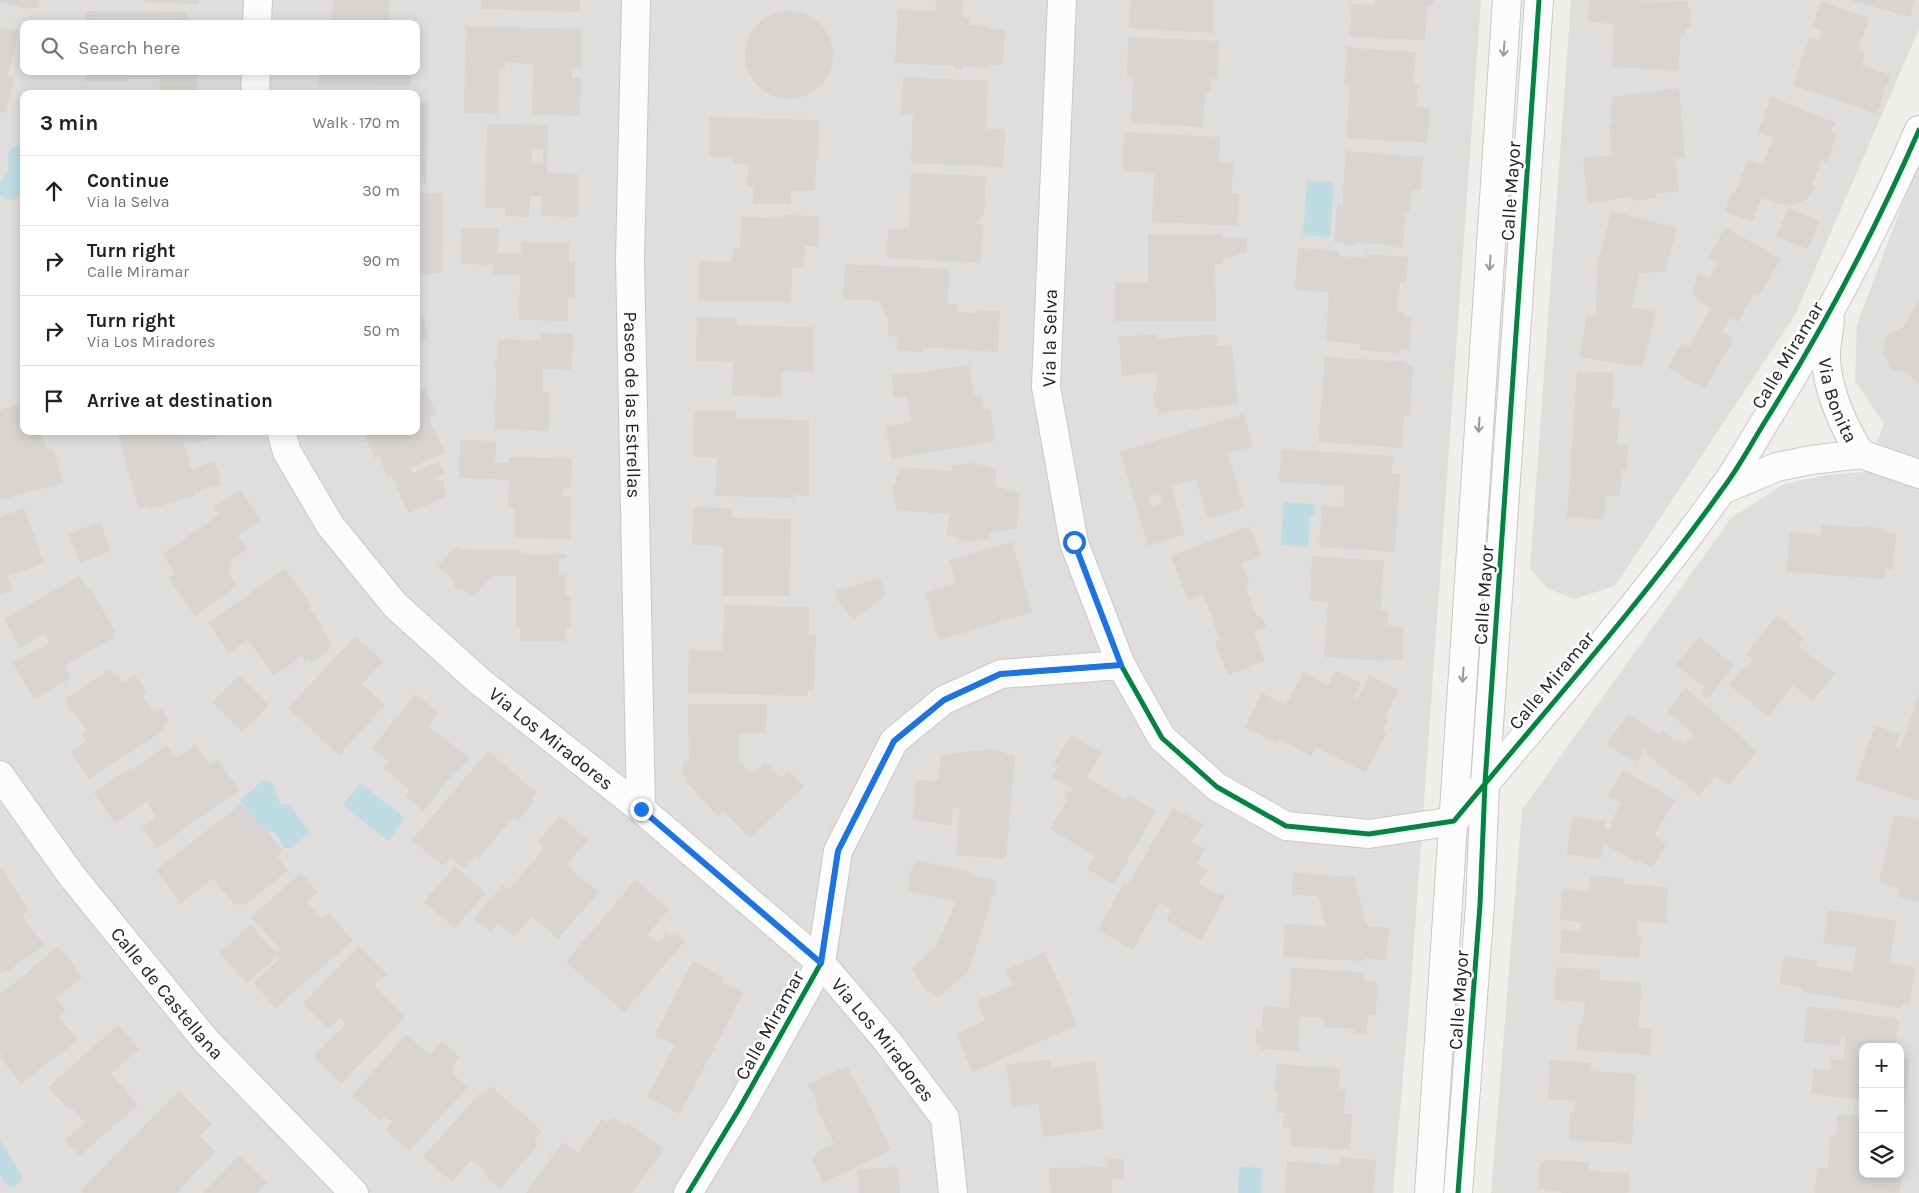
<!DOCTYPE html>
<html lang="en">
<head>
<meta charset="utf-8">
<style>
  body { margin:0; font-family:Karla,sans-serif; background:#f6f6f6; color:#202124 }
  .controls { position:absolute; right:15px; bottom:15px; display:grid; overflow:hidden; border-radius:10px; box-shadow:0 2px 12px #0003 }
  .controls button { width:45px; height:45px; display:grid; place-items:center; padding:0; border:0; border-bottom:1px solid #e0e0e0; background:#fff; color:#202124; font:25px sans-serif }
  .stop { position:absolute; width:15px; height:15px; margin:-11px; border:4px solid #1a73e8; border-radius:50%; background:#fff }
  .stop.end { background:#1a73e8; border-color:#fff; box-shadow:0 1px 5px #0008 }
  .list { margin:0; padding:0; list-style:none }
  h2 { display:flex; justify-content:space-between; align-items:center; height:65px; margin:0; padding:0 20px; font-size:21px }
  h2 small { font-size:16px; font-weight:400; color:#757577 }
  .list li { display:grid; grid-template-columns:32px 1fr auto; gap:15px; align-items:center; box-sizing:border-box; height:70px; padding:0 20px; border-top:1px solid #e0e0e0 }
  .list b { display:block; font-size:19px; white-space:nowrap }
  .list p { margin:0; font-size:16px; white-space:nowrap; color:#757577 }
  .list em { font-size:16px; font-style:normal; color:#757577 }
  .icon { flex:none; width:28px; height:28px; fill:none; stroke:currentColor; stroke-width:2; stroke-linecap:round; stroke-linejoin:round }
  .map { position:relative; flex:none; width:1919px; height:1193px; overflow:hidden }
  .search { position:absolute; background:#fff; box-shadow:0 2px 12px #0003; left:20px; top:20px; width:400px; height:55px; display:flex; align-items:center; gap:12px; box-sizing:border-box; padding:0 18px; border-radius:10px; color:#757577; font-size:19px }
  .panel { position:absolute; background:#fff; box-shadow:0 2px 12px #0003; left:20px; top:90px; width:400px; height:345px; border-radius:10px }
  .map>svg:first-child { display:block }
</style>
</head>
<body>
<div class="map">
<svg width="1919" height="1193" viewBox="0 0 1919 1193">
  <rect width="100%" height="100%" fill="#f0eeeb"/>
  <path fill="#dfdedc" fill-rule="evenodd" d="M0,0H1481L1411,984L1393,1193H0ZM24,24H416V71H24ZM24,94H416V431H24Z
    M1571,0H1919V29L1796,313L1615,586L1574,599L1548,589L1530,568Z
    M1919,161V1193H1491L1522,810L1731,518L1784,484L1828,475L1865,472L1884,424L1855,381L1857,324ZM1863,1047H1900V1174H1863Z"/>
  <path fill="#bfdbe3" d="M18,145L24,147C24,162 30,191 14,199C8,201 4,198 0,194C0,178 3,183 7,172C12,159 0,154 18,145Z
    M1307,180L1334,182L1330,237L1303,235Z
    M1283,502L1315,504L1314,516H1310L1308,547L1281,545Z
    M267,780L273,783L280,804L290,805L310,833L290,848H284L275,832H268L263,825L260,828L240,800L262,781Z
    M360,783L405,818L388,841L343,805Z
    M0,1140L22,1175L21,1181L15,1187L6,1185L0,1175Z
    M1239,1167L1262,1168L1261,1193H1238Z"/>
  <path fill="#d7d4d2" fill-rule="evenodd" d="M0,0H40L38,9L29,7L28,9L0,2Z
    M144,0H199L198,4L143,2Z
    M333,0H389V24H332Z
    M481,0H580V12L481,9Z
    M936,0H963L962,17L969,18V25L990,26L989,29L1005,30L1003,65H988V68L963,66V70H955V66L895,63L898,9L935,11Z
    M1130,0H1214L1213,33L1129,28Z
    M1374,0H1434L1433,6H1427L1425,40L1350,37L1351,4L1374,5Z
    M1589,0L1688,1L1687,9H1691L1690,28L1686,27L1685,36L1681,35L1678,71L1612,67L1614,24L1588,22Z
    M1850,0H1915L1910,17Z
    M1821,1L1869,18L1858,51L1865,53L1861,65L1890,75L1877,114L1793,85L1809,37L1819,40L1822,31L1812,27Z
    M86,11L187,12V24H86Z
    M745 55a44 44 0 1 1 88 0a44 44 0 1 1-88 0Z
    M466,26L582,29L581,69H572V78H581L580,116L532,114L533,64L505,63V68H499L498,114L464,113Z
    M0,27L18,31L8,76L14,78L6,113L0,112Z
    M1128,37L1219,41L1217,79H1211L1210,93H1205L1203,127L1131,123L1133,76H1127Z
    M1347,46L1354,47V48L1416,52L1413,85H1418L1416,107L1430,108L1427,143L1346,138L1350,85L1344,84Z
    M86,71H197V94H159L160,79H128V81H86Z
    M319,71H411V86L319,85Z
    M903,77L988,81L986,129H1005L1003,167L911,163L913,114H901Z
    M1679,88L1685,158L1676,159L1679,191L1656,194V198L1633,201L1632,197L1588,203L1583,158L1612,155L1609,124H1612L1610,104L1613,103L1612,97Z
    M1771,97L1836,123L1832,132L1837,135L1827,162L1822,160L1812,186L1816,187L1809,197L1802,202L1791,205L1778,204L1761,198L1752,222L1725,212L1732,192L1735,193L1747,160L1763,165L1773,138L1758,132Z
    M416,103H428L426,183H416Z
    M710,117L819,120L818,160H816L815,191H791V204H753V187L747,186L748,164H733V157H710Z
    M487,124L548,125L547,173L578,174V217L541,216L542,196H530L529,217L505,216V208L485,207ZM532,149H543V164L532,163Z
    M1124,132L1220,137L1219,162H1233L1232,194H1239L1238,226L1152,222L1154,173L1122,171Z
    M1346,151L1423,157L1421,191L1411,190L1409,213L1405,212L1403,248L1393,247V245L1355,243V246H1344V242H1334L1337,204L1342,205Z
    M911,173L986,176L984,216H980V221H976V224H983L981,263L887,258L888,229H909Z
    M416,190H422V193H443L442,273L416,275Z
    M1788,208L1819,221L1808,249L1776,237Z
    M1612,211L1677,228L1665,272L1639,273L1632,307L1656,312L1642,367L1580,357L1587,314L1596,316L1597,265Z
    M784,215L819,216L818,247L805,246L804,268H792L791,302L698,301L699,261L732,262L734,248L740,249L741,217L784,218Z
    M1725,227L1781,259L1759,296L1754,293L1738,322L1730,318L1722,332L1734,338L1705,389L1668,368L1682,343L1689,347L1711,308L1697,300L1698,298L1692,294L1698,273L1709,279L1718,263L1709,257Z
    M462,228H498V253H521V242L569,243V262H575V298H568V321L519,320L520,275H493V265L461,264Z
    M1148,234H1222V238H1247V252L1222,259V264H1215L1216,321H1115V282H1148Z
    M1298,248L1339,251V256L1366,258V254L1408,257L1406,283L1400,282L1397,312H1404L1403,317L1411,318L1409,349H1401V353L1360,350L1361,344L1326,341L1329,292L1295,290Z
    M845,264L949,269L948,304L958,305L957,312L977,313V310L1000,311L998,352L923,347L922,352L897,350V337L888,336V320L880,301L843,299Z
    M1919,299V384L1908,373L1891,369L1883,353L1885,339L1889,334L1903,327Z
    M424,316L429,340L416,343V317Z
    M697,317L737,318V325L814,327L813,372L782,371V397L732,396L733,362L696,361Z
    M541,333L573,334L572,370L543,369V392H550L549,431L495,429L496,368H494V362H497L498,339L541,340Z
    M1157,334V339L1217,334L1218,346L1229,345L1232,347L1238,402L1235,405L1165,412V413L1159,414V408H1154L1153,392L1156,391V385H1157L1156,372L1122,376L1119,337Z
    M1325,357L1407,362V366H1413L1410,416H1404L1402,448L1318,442Z
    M969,365L974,395L981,394L984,410L990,409L995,441L891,459L886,426L911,422L906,396L894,398L891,375L910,372L911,374Z
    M1577,371L1614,373L1612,408H1620L1617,444L1628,445L1627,470H1621L1620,496H1606L1604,519L1567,517Z
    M425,388L437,414L429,418L445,453L410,468L412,473L439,461L444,474L435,477L438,481L444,479L445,497L408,513L392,476L388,478L379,456L374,458L363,431H416V392Z
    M24,403V431H41L46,449L53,448L63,483L0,500V410Z
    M694,410L736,411V418L809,420V496L794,495V498L715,496L717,458L693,457Z
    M1244,414L1253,446L1228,453L1244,508L1208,519L1196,479L1171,486L1185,534L1148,546L1120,452ZM1159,494L1162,503L1152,507L1149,497Z
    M117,431H223L224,434L196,443H184L191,469L215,462L222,484L194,492L195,496L148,509L147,506L139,509Z
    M460,440L496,441L495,463H509V457L572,458L571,489H563V496H571L570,539L514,538V508H508L509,480L459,478Z
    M1282,449L1393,456L1391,473L1400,474L1395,552L1319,547L1322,506L1343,507L1345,486L1279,482Z
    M974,463L996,469L995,486L1020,494L1017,529L990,532V539L968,542L947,535L949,514L897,510L893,489L900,467L952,471V466Z
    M240,489L261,520L237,536L247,549L229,562L232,567L227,570L237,586L195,616L169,578L175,574L162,554L219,515L214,507Z
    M693,507L732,508V518L791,519L790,596H722L723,546L692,545Z
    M24,508L44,563L8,576L13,591L0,595V517Z
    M100,522L111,551L80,563L69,534Z
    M1822,525L1883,528V532L1896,534L1893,570L1885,569V579L1786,572L1790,532L1821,535Z
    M1250,526L1261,556L1241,563L1250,585L1246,587L1257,617L1261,615L1266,627L1254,632L1265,661L1228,675L1215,642L1220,640L1203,594L1188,600L1171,556Z
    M1012,542L1032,612L939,640L925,592L956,583L949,560Z
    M457,545L463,551L466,548L468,550H521V554H567V559H559V575H566V596H570V628H565V641H520V628H516V576H492L472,598L465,591L456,589L452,579L438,566Z
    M1312,556L1384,561L1380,610L1389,611L1387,625L1404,627L1402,660L1385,659L1384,661L1324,657L1328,602L1310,601Z
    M285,569L312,606L309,608L324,629L322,630L331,643L329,645L331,648L311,663L308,659L305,661L302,656L274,676L248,640L229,653L208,623Z
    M80,576L87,589L90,588L115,631L112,633L114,637L64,666L71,678L34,699L13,663L49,643L44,634L20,648L4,619Z
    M880,578L886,595L853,620L836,598L837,591Z
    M724,605L809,607V635H816L814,691L808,690V696L688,693L689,650L723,651Z
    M1777,615L1804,638L1798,646L1835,674L1813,701L1793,685L1768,717L1729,685L1745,666L1746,668L1753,659L1746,654Z
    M355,636L383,661L362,684L385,705L339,755L288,708Z
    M1699,637L1734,666L1707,699L1700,693L1705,688L1676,665Z
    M110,669L114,676L117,674L122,683L135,675L147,693L143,696L154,714L161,709L169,721L162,725L165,730L89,779L71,752L86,741L82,735L87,731L74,712L72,713L66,703L65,699Z
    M1335,670L1361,683L1354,697L1358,699L1369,675L1399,690L1384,718L1388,720L1383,730L1387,732L1366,772L1316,747L1311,756L1279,739L1277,743L1245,727L1262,693L1286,705L1303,672L1328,685Z
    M239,675L267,704V708L242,732L212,702Z
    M1686,688L1747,742L1746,743L1757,752L1728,786L1716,776L1699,796L1674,774L1672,776L1645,752L1648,749L1645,746L1641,751L1643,754L1636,762L1607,744L1628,714L1660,735L1663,730L1676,742L1677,738L1685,746L1694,735L1667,711Z
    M1919,693V801L1856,780L1875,726L1900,734L1895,747L1900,749Z
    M415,694L439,713L428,726L469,758L456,774L454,772L424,811L405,796L410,790L383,768L389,762L372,748Z
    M688,704H767L766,734H739V764L741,763L752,774L765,762L781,778L789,770L804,787L750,838L723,811L718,816L686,782L687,776L683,775V761H689Z
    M1071,735L1102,753L1087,777L1126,800L1129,795L1156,811L1127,860L1128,861L1114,885L1087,869L1095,856L1050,829L1067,800L1063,798L1067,791L1071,793L1073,789L1052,777L1059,767L1054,764Z
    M196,744L210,765L218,760L239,790L157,848L142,828L156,818L147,801L115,823L94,793L129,768L130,771L167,745L176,758Z
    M991,749L1015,756L1006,859L956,855L960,808L953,807L952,826L913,819L916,780L938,781L941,755Z
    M488,751L536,792L532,798L535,801L518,821L513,817L479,858L475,855L463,869L451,858L443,866L412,840Z
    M1623,770L1675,800L1654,836L1666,844L1652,867L1639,860L1638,863L1603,843L1601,859L1567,854L1572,817L1606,821L1605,829L1610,830L1612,825L1610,823L1621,803L1608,796Z
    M241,804L260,828L263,825L283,851L277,856L288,871L243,906L240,902L235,906L213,878L181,903L156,870Z
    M1173,808L1203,824L1192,842L1205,849L1197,864L1207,870L1199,884L1219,895L1221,892L1226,895L1201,940L1166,920L1172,909L1160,902L1133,950L1098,930L1125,882L1129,883Z
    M1894,815L1919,820V902L1897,897L1899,888L1879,883Z
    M560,816L588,840L567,864L573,869L571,870L599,892L558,939L532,916L514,937L498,923L491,932L474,918L503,885L509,890L544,848L537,842Z
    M916,860L971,872L970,875L996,880L995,885L998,886L995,897L991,896L990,899H992L968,972L937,998L923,988L912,968L937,945L956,902L909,891V875Z
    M455,866L486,893L455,928L424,902Z
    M2,869L29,911L22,916L44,945L7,972L6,970L0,974V870Z
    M301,873L318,892L306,902L322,919L329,913L353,940L276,1008L253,983L280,959L277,957L247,983L219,953L251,925L275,952L279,948L251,917Z
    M1293,873L1354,877L1367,926L1389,928L1386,960L1365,958L1364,961L1283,957L1285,924L1326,926L1318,896L1292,895Z
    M1591,875L1623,878V884L1668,887L1666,923L1638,921L1637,935H1641L1639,958L1560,953L1562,929L1580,931L1581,922L1560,920L1562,889L1589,891Z
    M635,880L669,909L648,934L658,943L667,933L672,939L676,934L685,941L624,1012L566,962Z
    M1828,910L1896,921L1890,963L1915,967L1909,1005L1902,1004L1901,1008L1801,992L1803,988L1779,984L1784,956L1817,961V966L1853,972L1856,947L1823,943Z
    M58,946L76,967L75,968L82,978L56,998L66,1011L59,1017L78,1040L21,1084L0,1057L2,1054L0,1052V994L30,971L29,970Z
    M359,946L387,974L374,986L405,1017L341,1084L313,1056L346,1024L340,1018L329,1029L303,1003Z
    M1045,952L1077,1025L973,1072L956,1034L985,1021L977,1001L1013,985L1006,970Z
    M693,961L723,977L721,981L743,993L680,1114L647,1097L675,1045L655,1035Z
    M1556,967L1600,970V980L1642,983L1638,1028L1652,1029L1650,1055L1577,1050L1578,1024H1583L1585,1002L1554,1000Z
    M1291,968L1364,972L1363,981L1377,982L1376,1015H1368L1366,1034L1354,1033L1355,1029L1323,1027L1324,1018L1300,1017L1298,1051L1260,1049L1261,1044H1256V1029H1262L1263,1006L1289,1008Z
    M1808,1006L1899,1019L1895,1047H1863V1100L1811,1094L1814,1069L1830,1071L1831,1059L1843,1060L1846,1036L1841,1035L1840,1046L1803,1042Z
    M118,1025L139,1049L111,1074L138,1105L80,1156L65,1140L85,1123L72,1108L70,1111L48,1087Z
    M406,1034L430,1055L442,1041L460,1058L451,1069L455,1073L453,1075L468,1087L409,1151L386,1130L392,1122L384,1116L380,1120L352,1096Z
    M1900,1057L1910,1058L1905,1103H1900Z
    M1050,1059L1051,1068L1095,1061L1104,1129L1043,1137L1038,1103L1012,1107L1006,1065Z
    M1550,1060L1591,1063L1590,1071L1636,1074L1632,1144L1569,1140L1570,1113H1574L1575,1101L1548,1099Z
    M1276,1064L1340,1068L1339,1089H1346L1344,1113L1352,1114L1350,1150L1290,1146L1291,1129L1283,1128L1285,1113H1276L1278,1092H1275Z
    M847,1066L862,1095L864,1094L891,1150L823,1183L812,1159L816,1156L815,1153L834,1144L815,1105L818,1104L808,1085Z
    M491,1086L542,1131L534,1141L538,1145L500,1189L484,1175L485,1172L471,1160L452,1182L423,1157L480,1093L482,1096Z
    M179,1091L212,1124L200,1136L216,1152L176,1193H84L81,1190Z
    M1838,1114L1863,1116V1174H1901L1900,1193H1815L1817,1168H1828L1830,1135H1836Z
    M613,1117L626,1126L628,1123L664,1149L632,1193H526L563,1142L578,1153L602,1119L608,1123Z
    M239,1155L267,1182L256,1193H203Z
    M1340,1157L1376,1160L1374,1193H1285L1287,1161L1339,1165Z
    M1107,1159H1124V1178L1111,1179L1112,1193H1050L1049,1168L1108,1167Z
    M1544,1160L1589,1162V1171L1630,1173L1628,1193H1561V1191L1538,1190L1540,1162H1544Z
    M898,1167L900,1193H859L857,1170Z"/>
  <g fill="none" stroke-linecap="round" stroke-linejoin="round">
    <defs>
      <g id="minor">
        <path id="s1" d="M636,0L630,260L641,809"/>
        <path d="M1062,0L1046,387L1074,543L1121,665"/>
        <path d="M257,24L258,0"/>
        <path d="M255,94L256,71"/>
        <path id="s2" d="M1830,321C1829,333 1825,347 1826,360C1828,392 1844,428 1861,454"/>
        <path id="s3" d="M281,431L287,452L330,525L395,605L478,680L641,809L821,963L888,1042L945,1118L953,1193"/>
        <path d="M1722,490L1777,467L1811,460L1861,454L1919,474"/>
        <path id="s4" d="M0,775L71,875L207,1042L354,1193"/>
        <path d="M688,1193L739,1109L821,963L838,851L894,741L944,700L1001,674L1121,665L1162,738L1217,787L1286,826L1369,834L1454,821C1544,712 1639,606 1721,491C1738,469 1751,444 1766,420C1824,327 1875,231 1919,130"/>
        <path d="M1429,1193L1507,0"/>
        <path d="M1458,1193L1480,905L1485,783L1539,0"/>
      </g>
    </defs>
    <use href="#minor" stroke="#c9c8c7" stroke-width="30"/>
    <use href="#minor" stroke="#fdfcfc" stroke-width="28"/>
    <defs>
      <path id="cycleway" d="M688,1193L739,1109L821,963L838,851L894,741L944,700L1001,674L1121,665L1162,738L1217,787L1286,826L1369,834L1454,821C1544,712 1639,606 1721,491C1738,469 1751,444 1766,420C1824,327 1875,231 1919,130
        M1458,1193L1480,905L1485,783L1539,0"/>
    </defs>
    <use href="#cycleway" stroke="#fff" stroke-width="8"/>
    <use href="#cycleway" stroke="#00873e" stroke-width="5"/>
  </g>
  <defs><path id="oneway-shaft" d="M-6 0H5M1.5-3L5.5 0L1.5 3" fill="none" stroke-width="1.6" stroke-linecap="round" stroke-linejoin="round" transform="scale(1.25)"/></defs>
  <g stroke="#9a9a9a">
    <use href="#oneway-shaft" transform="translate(1504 49) rotate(94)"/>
    <use href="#oneway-shaft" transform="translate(1490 263) rotate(94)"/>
    <use href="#oneway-shaft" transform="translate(1479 425) rotate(94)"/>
    <use href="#oneway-shaft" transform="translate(1463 675) rotate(94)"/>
  </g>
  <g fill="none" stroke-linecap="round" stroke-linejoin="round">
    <path stroke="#1a73e8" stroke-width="6" d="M641,809L821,963L838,851L894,741L944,700L1000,674L1121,665L1074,542"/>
  </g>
  <g text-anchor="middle" stroke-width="5" stroke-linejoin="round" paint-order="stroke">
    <g font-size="19" fill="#222" stroke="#fff">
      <text transform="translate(1510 191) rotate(-86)" y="7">Calle Mayor</text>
      <text transform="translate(1049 338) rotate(-89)" y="7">Via la Selva</text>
      <text transform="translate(1787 355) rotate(-59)" y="7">Calle Miramar</text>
      <text dy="7" stroke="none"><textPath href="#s2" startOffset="81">Via Bonita</textPath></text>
      <text dy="7" stroke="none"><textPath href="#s1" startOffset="405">Paseo de las Estrellas</textPath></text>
      <text transform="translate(1483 595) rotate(-86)" y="7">Calle Mayor</text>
      <text transform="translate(1551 680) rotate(-50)" y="7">Calle Miramar</text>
      <text dy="7" stroke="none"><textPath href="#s3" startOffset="415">Via Los Miradores</textPath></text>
      <text dy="7" stroke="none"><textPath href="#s4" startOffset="275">Calle de Castellana</textPath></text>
      <text transform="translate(1458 1000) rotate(-86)" y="7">Calle Mayor</text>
      <text transform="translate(769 1025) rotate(-61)" y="7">Calle Miramar</text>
      <text dy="7" stroke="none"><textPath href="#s3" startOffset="865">Via Los Miradores</textPath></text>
    </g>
  </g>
</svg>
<div class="controls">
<button>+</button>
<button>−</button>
<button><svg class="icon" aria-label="layers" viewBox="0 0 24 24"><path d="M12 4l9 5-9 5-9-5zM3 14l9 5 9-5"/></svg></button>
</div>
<div class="stop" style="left:1074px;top:542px"></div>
<div class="stop end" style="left:641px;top:809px"></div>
<div class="search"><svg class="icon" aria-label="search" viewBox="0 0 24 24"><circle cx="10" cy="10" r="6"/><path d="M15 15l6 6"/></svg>Search here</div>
<section class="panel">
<h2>3 min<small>Walk · 170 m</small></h2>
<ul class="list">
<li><svg class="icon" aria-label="ahead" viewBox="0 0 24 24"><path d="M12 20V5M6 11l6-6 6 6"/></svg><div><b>Continue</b><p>Via la Selva</p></div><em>30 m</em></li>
<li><svg class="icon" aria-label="right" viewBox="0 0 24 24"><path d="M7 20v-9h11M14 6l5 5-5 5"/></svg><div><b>Turn right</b><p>Calle Miramar</p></div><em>90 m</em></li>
<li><svg class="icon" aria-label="right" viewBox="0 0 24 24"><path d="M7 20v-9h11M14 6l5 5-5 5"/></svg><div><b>Turn right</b><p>Via Los Miradores</p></div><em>50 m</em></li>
<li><svg class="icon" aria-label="arrive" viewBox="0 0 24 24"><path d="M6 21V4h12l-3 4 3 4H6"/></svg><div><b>Arrive at destination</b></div></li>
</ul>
</section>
</div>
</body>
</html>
